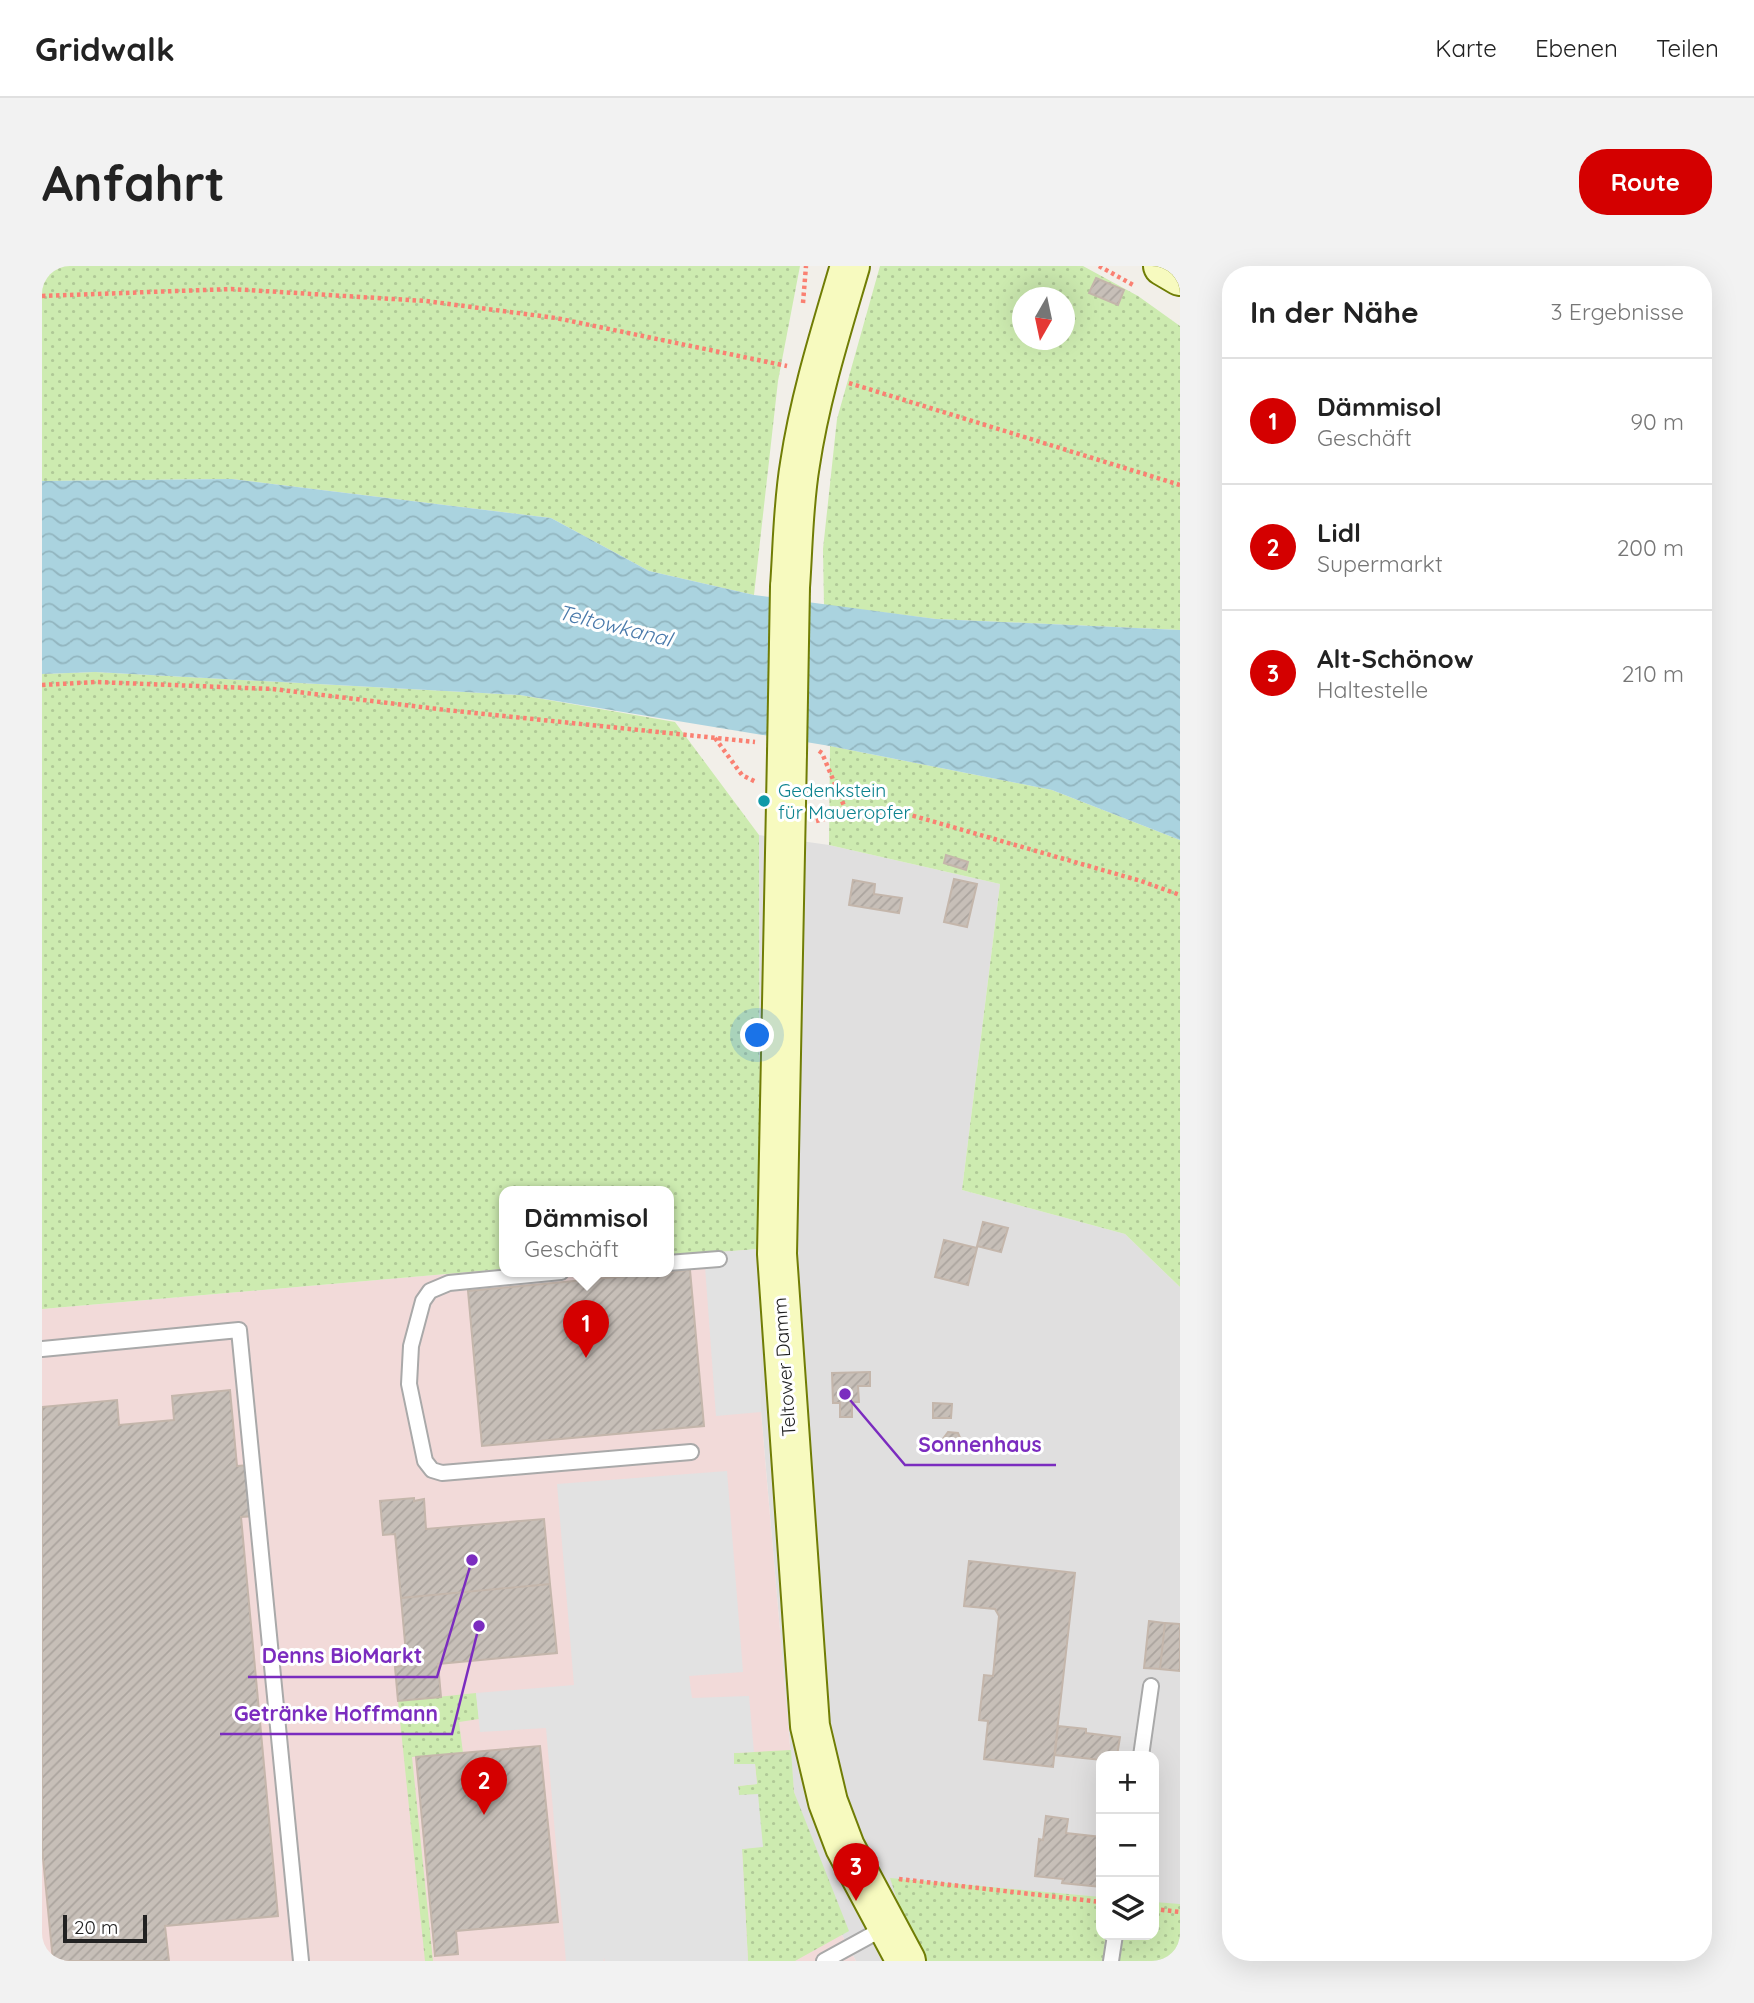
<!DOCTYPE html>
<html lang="de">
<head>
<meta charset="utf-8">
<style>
  body { margin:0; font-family:Quicksand,sans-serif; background:#f2f2f2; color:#222 }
  .controls { position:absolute; right:21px; bottom:21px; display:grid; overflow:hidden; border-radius:14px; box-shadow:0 7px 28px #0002 }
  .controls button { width:63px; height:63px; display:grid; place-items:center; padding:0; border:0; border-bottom:2px solid #e0e0e0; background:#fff; color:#222; font:35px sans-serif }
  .compass { position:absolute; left:970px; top:21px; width:63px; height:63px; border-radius:50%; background:#fff; box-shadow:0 7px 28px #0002; rotate:189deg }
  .scale { position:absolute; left:21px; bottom:18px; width:84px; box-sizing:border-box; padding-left:7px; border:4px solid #222; border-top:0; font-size:19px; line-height:24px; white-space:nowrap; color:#222; -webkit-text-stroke:5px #fff; paint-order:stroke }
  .you { position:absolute; left:716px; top:770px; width:24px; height:24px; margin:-18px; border:5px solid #fff; border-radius:50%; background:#1a73e8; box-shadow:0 0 0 10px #1a73e833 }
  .badge { display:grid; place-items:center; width:46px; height:46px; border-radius:50%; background:#d40000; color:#fff; font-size:23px; font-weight:700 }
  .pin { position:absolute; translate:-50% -58px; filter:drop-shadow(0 2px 4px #0008) }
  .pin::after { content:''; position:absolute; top:37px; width:24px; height:21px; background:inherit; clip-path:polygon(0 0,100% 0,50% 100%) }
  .popup { position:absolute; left:457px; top:920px; width:175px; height:91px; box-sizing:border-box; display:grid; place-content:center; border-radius:14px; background:#fff; filter:drop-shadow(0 2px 5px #0005); font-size:23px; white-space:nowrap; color:#767676 }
  .popup b { font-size:26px; color:#222 }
  .popup::after { content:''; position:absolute; left:50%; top:100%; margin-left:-14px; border:14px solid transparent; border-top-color:#fff }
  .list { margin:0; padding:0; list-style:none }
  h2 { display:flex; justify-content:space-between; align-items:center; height:91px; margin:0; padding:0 28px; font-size:30px }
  h2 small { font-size:23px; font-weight:400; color:#767676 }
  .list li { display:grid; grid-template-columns:46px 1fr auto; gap:21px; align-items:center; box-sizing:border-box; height:126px; padding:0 28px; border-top:2px solid #e0e0e0 }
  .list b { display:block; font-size:26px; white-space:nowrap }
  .list p { margin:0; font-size:23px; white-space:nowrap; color:#767676 }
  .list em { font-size:23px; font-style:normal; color:#767676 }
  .icon { flex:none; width:38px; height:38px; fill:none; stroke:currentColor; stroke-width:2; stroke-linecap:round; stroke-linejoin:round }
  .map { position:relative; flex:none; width:1138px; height:1695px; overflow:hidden; border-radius:28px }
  header { display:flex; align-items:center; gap:42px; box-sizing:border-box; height:98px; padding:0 35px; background:#fff; border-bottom:2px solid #e0e0e0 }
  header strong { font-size:33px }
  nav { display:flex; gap:38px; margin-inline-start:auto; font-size:24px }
  .intro { display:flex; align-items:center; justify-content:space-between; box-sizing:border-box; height:168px; padding:0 42px }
  h1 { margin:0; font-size:49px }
  .button { padding:18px 32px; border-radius:28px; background:#d40000; color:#fff; font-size:24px; font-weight:700 }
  main { display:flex; gap:42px; padding:0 42px }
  aside { flex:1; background:#fff; border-radius:28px; box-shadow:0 7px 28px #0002 }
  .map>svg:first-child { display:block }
</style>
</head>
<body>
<header>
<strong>Gridwalk</strong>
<nav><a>Karte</a><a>Ebenen</a><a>Teilen</a></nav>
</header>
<div class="intro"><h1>Anfahrt</h1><a class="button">Route</a></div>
<main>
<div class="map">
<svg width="1138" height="1695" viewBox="0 0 1138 1695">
  <defs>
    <pattern id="grass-dots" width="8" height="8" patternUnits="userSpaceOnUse" patternTransform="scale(1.75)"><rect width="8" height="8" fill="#cdebb0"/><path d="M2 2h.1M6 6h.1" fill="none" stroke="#b0c997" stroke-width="1.8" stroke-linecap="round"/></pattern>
    <pattern id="water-waves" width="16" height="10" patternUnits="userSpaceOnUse" patternTransform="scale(1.75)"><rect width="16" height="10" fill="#aad3df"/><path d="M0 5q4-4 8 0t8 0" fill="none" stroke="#92b5bf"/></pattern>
    <pattern id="building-hatch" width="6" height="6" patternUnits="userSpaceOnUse" patternTransform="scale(1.75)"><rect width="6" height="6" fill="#c7bfb8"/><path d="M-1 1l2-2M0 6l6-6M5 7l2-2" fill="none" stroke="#aba49e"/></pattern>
  </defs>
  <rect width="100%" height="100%" fill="#f2efe9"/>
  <path fill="#e0dfdf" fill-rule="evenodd" d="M717,569L787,579L958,618L920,924L1083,968L1138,1021V1695H814L800,1669L752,1526L719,1146ZM1059,1490H1112V1669H1059Z"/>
  <path fill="#f2dad9" d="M718,983L719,1146L752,1526L800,1669L814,1695H0V1043L462,1003V1006H626V990Z"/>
  <path fill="url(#grass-dots)" fill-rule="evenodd" d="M0,0H758L736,115L712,329L607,305L509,252L190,213L0,215Z
    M838,0H1041L1096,30L1138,60V364L894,353L782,339L781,283L795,153ZM981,32H1023V74H981Z
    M53,406L478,429L633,456L717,569L718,983L626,990V926H462V1003L0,1043V408Z
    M788,480L1010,524L1138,574V1021L1083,968L920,924L958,618L787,579Z
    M434,1427L437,1453L417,1456L421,1487L370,1491L391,1695H383L356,1435Z
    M749,1484L752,1526L807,1665L753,1695H706L700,1583L721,1580L697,1529L696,1520L715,1518L713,1498L692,1499V1487Z
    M848,1612L1059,1631V1669H1112V1636L1138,1638V1695H875Z"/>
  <path fill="#e2e2e2" d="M718,983L719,1146L674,1150L662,987Z
    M685,1205L701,1406L647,1410L650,1432L707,1430L712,1486L692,1487V1498H713L715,1518L696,1520L697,1529L716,1528L721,1581L700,1583L706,1695H563L562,1692L561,1695H524L504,1462L438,1466L434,1427L532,1419L515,1218Z"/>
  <path fill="url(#water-waves)" d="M190,213L509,252L607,305L712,329L894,353L1138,364V574L1010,524L788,480L478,429L53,406L0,408V215Z"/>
  <path fill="url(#building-hatch)" stroke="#c4b6ab" stroke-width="2" d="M1054,12L1082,24L1076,39L1047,27Z
    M904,589L926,596L924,604L902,597Z
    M912,613L935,618L925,661L902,656Z
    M811,614L833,618L832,628L860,632L857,647L807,639Z
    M941,956L966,962L959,986L935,980Z
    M902,974L935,982L926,1019L893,1011Z
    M648,1004L662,1160L440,1180L426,1025Z
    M828,1106V1120H816L817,1136H810V1151H798V1137H791L790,1107Z
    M188,1124L195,1200L207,1199L212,1250L199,1251L236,1650L123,1660L127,1695H11L0,1582V1141L75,1134L77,1159L132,1154L130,1130Z
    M891,1137L910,1138L909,1152H891Z
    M906,1166L916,1167L920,1176L915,1184L905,1183L900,1174Z
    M372,1232V1235L382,1233L384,1263L502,1253L508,1318L359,1332L353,1268L341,1269L338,1235Z
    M927,1295L1033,1307L1011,1501L942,1493L946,1455L937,1454L942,1409L951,1410L957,1350L953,1343L922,1340Z
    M508,1318L515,1387L396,1398L399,1431L356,1435L353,1401L365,1399L359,1332Z
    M1107,1355L1123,1357L1118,1403L1102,1402Z
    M1123,1357L1138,1358V1405L1118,1403Z
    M1016,1460L1044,1463V1467L1078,1471L1075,1490H1059V1494L1013,1489Z
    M498,1480L516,1656L414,1665L416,1688L393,1690L374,1491Z
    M1004,1550L1026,1553L1024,1567L1059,1571V1621L1020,1617L1021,1613L993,1610L997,1573L1001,1574Z"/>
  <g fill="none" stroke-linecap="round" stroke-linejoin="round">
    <defs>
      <path id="lane" d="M626,997L677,993
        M519,1006L407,1017L388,1025L381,1035L369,1080L367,1118L383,1195L390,1204L400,1207L649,1186
        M0,1083L197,1064L259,1695
        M1099,1490L1109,1420
        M782,1695L844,1661
        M1069,1695L1073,1669"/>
      <path id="secondary" d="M1121,0L1138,10
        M748,321C751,280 751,239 758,198C768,131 789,65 808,0
        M745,487L735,988L768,1460L786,1536L803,1581L864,1695"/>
    </defs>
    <use href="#lane" stroke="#a9a9a9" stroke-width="18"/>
    <use href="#secondary" stroke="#707d05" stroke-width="42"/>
    <path stroke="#fa8072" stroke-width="4.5" stroke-dasharray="3.5 3.5" stroke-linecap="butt" d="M1057,0L1093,20
      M0,30L189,23L384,35L514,52L745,100
      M761,37L764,0
      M807,117L1138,219
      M0,419L54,416L231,423L404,444L713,476
      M673,472L700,509L714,516
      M777,485L780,487L805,547
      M774,555L812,546L865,548L1099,615L1138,629
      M857,1613L1059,1636
      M1112,1643L1138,1646"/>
    <use href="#lane" stroke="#fff" stroke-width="14"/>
    <use href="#secondary" stroke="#f7fabf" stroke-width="38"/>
    <defs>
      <path id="secondary-bridge" d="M745,487L748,321"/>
    </defs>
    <use href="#secondary-bridge" stroke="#707d05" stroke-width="42" stroke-linecap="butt"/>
    <use href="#secondary-bridge" stroke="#f7fabf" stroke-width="38"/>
  </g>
  <circle fill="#0f9aa8" stroke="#fff" stroke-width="2.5" cx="722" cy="535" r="7"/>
  <g text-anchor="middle" stroke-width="6" stroke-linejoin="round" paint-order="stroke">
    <g font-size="19" fill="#0d838f" stroke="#fff" text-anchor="start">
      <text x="736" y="531">Gedenkstein<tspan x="736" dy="22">für Maueropfer</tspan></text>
    </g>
    <g font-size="19" fill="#222" stroke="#fff">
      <text transform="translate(742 1101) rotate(-94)" y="7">Teltower Damm</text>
    </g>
    <g font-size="21" font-style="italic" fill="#4a7aab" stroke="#fff">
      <text transform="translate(573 360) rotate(14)" y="7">Teltowkanal</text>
    </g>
  </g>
  <path fill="none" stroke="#7b2cbf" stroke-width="2.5" d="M803 1128L863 1199H1014M430 1294L395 1411H206M437 1360L410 1468H178"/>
  <g fill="#7b2cbf" stroke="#fff" stroke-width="2.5">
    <circle cx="803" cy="1128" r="7"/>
    <circle cx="430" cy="1294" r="7"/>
    <circle cx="437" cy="1360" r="7"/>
  </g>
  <g font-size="21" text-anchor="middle" font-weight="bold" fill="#7b2cbf" stroke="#fff" stroke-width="6" stroke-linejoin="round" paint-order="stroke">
    <text x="938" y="1186">Sonnenhaus</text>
    <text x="300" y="1397">Denns BioMarkt</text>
    <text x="294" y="1455">Getränke Hoffmann</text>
  </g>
</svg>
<div class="controls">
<button>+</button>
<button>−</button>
<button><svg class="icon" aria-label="layers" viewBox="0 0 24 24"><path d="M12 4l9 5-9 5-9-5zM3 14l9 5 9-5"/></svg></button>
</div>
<svg class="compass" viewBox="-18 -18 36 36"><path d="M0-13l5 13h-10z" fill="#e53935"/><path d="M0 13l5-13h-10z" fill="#767676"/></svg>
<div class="scale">20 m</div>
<div class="you"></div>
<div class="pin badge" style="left:544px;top:1092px">1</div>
<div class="popup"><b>Dämmisol</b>Geschäft</div>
<div class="pin badge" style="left:442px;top:1549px">2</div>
<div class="pin badge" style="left:814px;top:1635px">3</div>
</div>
<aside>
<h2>In der Nähe<small>3 Ergebnisse</small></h2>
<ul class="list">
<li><span class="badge">1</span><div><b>Dämmisol</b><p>Geschäft</p></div><em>90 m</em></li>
<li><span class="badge">2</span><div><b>Lidl</b><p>Supermarkt</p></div><em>200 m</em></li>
<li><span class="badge">3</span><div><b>Alt-Schönow</b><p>Haltestelle</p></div><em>210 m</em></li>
</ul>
</aside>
</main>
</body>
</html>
